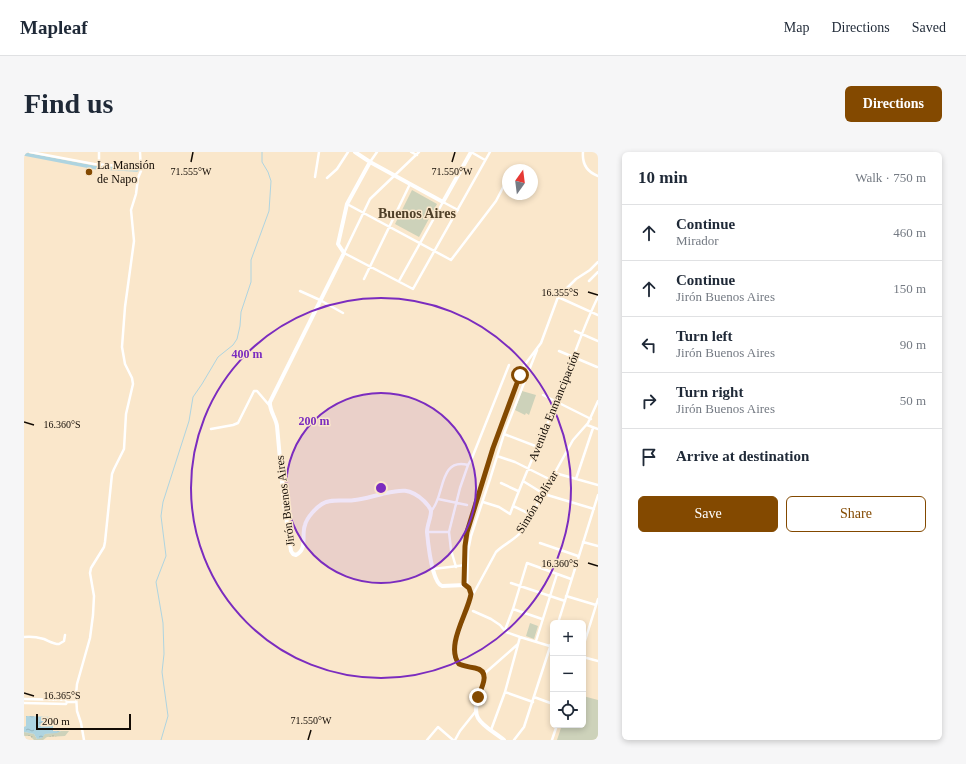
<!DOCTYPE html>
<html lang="en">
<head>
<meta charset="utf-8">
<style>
  body { margin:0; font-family:"Times New Roman",serif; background:#f6f6f7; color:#1f2937 }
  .controls { position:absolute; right:12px; bottom:12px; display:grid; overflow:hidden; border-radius:6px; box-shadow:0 2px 6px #0003 }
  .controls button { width:36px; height:36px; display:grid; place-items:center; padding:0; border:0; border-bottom:1px solid #e0e1e3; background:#fff; color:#1f2937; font:20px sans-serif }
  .compass { position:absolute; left:478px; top:12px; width:36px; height:36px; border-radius:50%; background:#fff; box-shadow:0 2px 6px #0003; rotate:14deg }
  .scale { position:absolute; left:12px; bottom:10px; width:95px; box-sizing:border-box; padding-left:4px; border:2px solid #120b04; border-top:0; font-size:11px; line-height:14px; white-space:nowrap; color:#120b04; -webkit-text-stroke:3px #fae7cb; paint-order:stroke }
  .stop { position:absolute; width:12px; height:12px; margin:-9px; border:3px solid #834900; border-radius:50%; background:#fff }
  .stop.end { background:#834900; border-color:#fff; box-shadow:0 1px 4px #0008 }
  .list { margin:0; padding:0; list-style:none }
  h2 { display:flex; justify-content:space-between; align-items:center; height:52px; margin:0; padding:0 16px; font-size:17px }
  h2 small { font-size:13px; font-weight:400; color:#747a83 }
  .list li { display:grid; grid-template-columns:26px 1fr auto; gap:12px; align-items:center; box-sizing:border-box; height:56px; padding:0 16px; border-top:1px solid #e0e1e3 }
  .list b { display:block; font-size:15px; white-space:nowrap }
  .list p { margin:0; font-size:13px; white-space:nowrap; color:#747a83 }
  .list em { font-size:13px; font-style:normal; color:#747a83 }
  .actions { display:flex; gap:8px; padding:12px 16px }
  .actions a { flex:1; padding:9px 0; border:1px solid #834900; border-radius:6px; text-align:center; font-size:14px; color:#834900 }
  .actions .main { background:#834900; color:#fff }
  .icon { flex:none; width:22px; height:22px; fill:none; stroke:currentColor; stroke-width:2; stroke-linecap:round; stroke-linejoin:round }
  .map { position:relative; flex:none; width:574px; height:588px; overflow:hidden; border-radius:6px }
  header { display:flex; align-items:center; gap:24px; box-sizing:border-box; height:56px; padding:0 20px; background:#fff; border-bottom:1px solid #e0e1e3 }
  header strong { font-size:19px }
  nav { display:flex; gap:22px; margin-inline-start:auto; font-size:14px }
  .intro { display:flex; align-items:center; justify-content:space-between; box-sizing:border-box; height:96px; padding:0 24px }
  h1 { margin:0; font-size:28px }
  .button { padding:10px 18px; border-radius:6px; background:#834900; color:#fff; font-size:14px; font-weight:700 }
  main { display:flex; gap:24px; padding:0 24px }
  aside { flex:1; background:#fff; border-radius:6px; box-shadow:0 2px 6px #0003 }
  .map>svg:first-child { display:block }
</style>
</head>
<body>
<header>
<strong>Mapleaf</strong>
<nav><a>Map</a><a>Directions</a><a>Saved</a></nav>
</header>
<div class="intro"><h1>Find us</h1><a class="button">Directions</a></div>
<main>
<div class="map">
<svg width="574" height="588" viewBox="0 0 574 588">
  <defs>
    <pattern id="grass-tufts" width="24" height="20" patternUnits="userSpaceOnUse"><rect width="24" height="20" fill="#cdd2ba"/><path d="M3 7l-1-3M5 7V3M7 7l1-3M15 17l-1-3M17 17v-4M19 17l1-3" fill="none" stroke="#afb39e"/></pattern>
    <pattern id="water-ripples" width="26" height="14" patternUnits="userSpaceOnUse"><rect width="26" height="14" fill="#aed4e0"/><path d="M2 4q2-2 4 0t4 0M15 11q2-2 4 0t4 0" fill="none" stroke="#95b5bf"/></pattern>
  </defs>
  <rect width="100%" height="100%" fill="#fae7cb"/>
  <path fill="url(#grass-tufts)" d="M37,579H45L41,584L23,585L19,588H10L6,584H0V580L10,582L13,587L21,582L35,580Z"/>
  <path fill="#cdd2ba" d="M388,38L413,52L395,85L371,72Z
    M498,239L512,243L505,263L502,261L501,263L491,258Z
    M506,471L514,474L510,487L502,484Z
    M559,544L574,548V588H533L538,573H559Z"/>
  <path fill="url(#water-ripples)" d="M2,564L28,565L29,566V579H37L33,581L21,582L18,586L13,587L10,582L0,580V575L2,574Z"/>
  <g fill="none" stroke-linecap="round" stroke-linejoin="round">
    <path stroke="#aed4e0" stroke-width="1" d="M137,588L144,564L138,520L140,502L139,471L132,430L142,404L137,364L139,350L165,269L169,245L178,232L194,205L209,193L213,187L216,174L217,160L227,130V108L245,59L247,29L244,20L238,10V0"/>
    <path stroke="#aed4e0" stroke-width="3.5" d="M0,2L73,16
      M78,16L113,18"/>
    <path stroke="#fff" stroke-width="2.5" d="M6,0L70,12L111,15
      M75,0V13
      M387,0L393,3
      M395,0L346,47L320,101L389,137L466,0
      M447,0L461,8
      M559,0C558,12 563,20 574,24
      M346,10L353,0
      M291,25L295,0
      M303,26L313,17L324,0
      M323,52L427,108L472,49L484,26
      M340,127L386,32
      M375,129L419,50L434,58
      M565,129L574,120
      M276,139L296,148L319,161
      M534,145L574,163
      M551,179L574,189
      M535,199L573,215
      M519,243L567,267
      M563,273L574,277
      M187,277L209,273L214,271L230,239H233L245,253
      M480,282L514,295
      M473,304L491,310L527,328
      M531,321L574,333
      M552,327L569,276
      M499,329L520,342L570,357
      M477,331L494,339
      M414,347L443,353
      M459,350L475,355L486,362C500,324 517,288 532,251C546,216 557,179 574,145
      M489,354L506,362L507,363
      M407,359C421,346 414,305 444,313
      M403,380H425
      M559,390L574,394
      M516,391L554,404
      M432,415L427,398L425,380L436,336L444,313L448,306L485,213
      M409,417L442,413
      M487,431L541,449
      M440,433L441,394L443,381L469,297L499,215L517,191L534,145L552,127L566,118L574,110
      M443,434L444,399L447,384L466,327L480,282L513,198
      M542,444L572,453
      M447,446L472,400C480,392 491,388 499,378L549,288L564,271L574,249
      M489,457L518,467
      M449,459L467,467L476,473L482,480L496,485L529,495
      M534,471L574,343
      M481,478L489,457L503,411L547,427
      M0,485C7,484 13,485 20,487C25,489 29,492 35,492L40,489L41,483
      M512,489L533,422
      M559,495L574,447
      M559,505L574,509
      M460,522L494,492
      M481,540L509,550
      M510,545L529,552
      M0,547L42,548L43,550
      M0,551L42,552L43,550H52
      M467,578L481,540L496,485
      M60,588L57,571L53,559L52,543L53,532L66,486L69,463L70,444L66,421L67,416L80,395L81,390L88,322L90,317L100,297L102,262L109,232L108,226L101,212L98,195L101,155L110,89L107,58L112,42L114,26L117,19L116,0
      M403,588L414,575L429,588
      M431,588L436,579L452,559
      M490,588L500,575L529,486
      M528,588L533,573"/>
    <path stroke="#fff" stroke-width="4" d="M331,0L346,10L419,50L447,0
      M346,10L323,52L314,92L320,101L246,250C245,258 252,266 253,274L260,351L267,399L269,402L272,403C284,397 277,383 281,373C283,365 292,356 298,352C307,346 321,350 331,348C340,347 349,344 358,342C376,338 385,335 400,349C403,352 406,355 407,359C407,366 403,373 403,380C404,391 408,430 418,434L441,433C447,436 447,441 446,447L431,490C424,524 452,508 459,521C466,532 446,551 454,566C459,575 472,581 480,588"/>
  </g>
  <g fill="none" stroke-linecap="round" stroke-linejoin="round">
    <path stroke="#834900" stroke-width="5" d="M454,545C458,535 467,519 451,516C445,515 440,514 435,512C421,494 444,461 447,442L445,436L440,432L441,394L443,380L469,296L496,223"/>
  </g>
  <path fill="none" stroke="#120b04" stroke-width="1.5" d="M167,10L169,0M428,10L431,0M564,140L574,143M0,270L10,273M564,411L574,414M0,541L10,544M284,588L287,578"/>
  <circle cx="357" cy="336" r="95" fill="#7b2cbf" fill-opacity=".12"/>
  <g fill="none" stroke="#7b2cbf" stroke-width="2">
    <circle cx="357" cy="336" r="95"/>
    <circle cx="357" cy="336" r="190"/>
  </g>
  <circle fill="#834900" stroke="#fae7cb" stroke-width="1.5" cx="65" cy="20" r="4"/>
  <g text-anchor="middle" stroke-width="3" stroke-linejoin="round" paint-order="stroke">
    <g font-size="12" fill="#120b04" stroke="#fae7cb" text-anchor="start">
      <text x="73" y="17">La Mansión<tspan x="73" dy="14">de Napo</tspan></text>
    </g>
    <g font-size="12" fill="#120b04" stroke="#fae7cb">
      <text transform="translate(530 254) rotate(-68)" y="4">Avenida Enmancipación</text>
      <text transform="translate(261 349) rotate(-97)" y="4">Jirón Buenos Aires</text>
      <text transform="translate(513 350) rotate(-59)" y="4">Simón Bolívar</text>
    </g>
    <g font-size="14" font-weight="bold" fill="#504028" stroke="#fae7cb">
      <text x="393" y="66">Buenos Aires</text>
    </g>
  </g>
  <g font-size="10" text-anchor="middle" fill="#120b04" stroke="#fae7cb" stroke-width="3" stroke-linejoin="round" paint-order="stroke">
    <text x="167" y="23">71.555°W</text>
    <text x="428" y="23">71.550°W</text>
    <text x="536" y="144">16.355°S</text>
    <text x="38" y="276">16.360°S</text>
    <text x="536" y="415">16.360°S</text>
    <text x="38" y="547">16.365°S</text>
    <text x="287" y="572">71.550°W</text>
  </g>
  <circle cx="357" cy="336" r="6" fill="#7b2cbf" stroke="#fae7cb" stroke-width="2"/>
  <g font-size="12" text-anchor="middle" font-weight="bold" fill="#7b2cbf" stroke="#fae7cb" stroke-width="3" stroke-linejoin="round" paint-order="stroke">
    <text x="223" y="206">400 m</text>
    <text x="290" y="273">200 m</text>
  </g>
</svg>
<div class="controls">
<button>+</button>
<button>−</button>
<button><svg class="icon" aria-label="locate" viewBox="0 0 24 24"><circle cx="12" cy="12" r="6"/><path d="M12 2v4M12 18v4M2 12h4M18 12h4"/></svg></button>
</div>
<svg class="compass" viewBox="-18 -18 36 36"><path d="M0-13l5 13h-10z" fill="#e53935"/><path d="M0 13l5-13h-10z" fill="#747a83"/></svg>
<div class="scale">200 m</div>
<div class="stop" style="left:496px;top:223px"></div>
<div class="stop end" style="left:454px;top:545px"></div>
</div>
<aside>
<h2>10 min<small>Walk · 750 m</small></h2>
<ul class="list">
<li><svg class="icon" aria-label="ahead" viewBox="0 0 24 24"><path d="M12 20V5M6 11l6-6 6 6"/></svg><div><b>Continue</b><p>Mirador</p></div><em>460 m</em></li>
<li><svg class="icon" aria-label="ahead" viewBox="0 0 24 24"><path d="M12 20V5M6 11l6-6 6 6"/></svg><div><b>Continue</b><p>Jirón Buenos Aires</p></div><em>150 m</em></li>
<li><svg class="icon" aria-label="left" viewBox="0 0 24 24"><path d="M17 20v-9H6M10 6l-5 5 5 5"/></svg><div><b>Turn left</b><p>Jirón Buenos Aires</p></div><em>90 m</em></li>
<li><svg class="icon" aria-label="right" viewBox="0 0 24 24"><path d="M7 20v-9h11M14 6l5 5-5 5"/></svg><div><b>Turn right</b><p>Jirón Buenos Aires</p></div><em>50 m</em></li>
<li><svg class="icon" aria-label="arrive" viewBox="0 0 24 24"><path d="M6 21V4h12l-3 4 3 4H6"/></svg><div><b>Arrive at destination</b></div></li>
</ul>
<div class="actions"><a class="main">Save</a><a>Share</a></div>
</aside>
</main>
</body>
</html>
